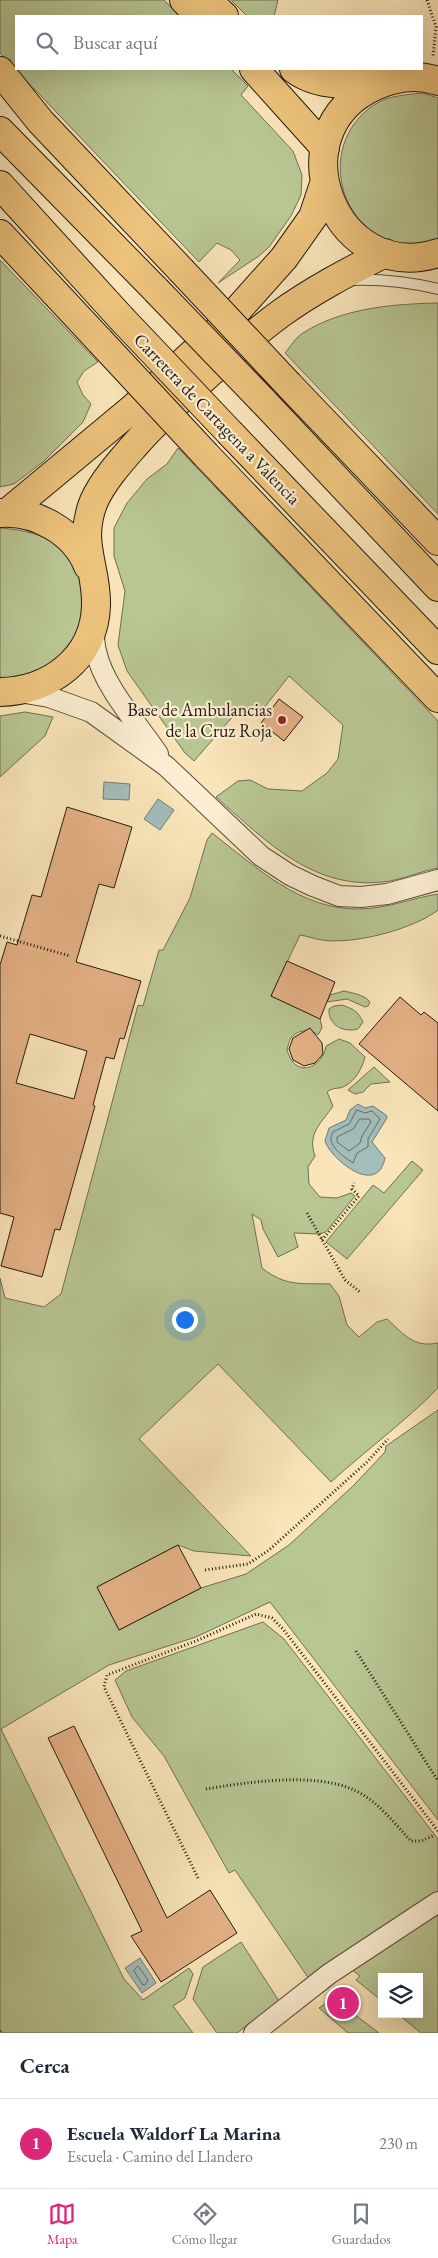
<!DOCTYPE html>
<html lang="es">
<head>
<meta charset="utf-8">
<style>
  body { margin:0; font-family:"EB Garamond",serif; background:#f2f2f3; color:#1f2937 }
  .controls { position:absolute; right:15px; bottom:15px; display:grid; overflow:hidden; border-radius:0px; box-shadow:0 5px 20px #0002 }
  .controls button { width:45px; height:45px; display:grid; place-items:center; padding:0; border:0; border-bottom:1px solid #e0e1e3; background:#fff; color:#1f2937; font:25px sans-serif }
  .you { position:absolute; left:184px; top:1319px; width:18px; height:18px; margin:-12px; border:4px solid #fff; border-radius:50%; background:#1a73e8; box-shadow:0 0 0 8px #1a73e833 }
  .badge { display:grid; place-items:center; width:32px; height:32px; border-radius:50%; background:#db2777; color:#fff; font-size:16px; font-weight:700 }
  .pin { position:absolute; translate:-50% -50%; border:2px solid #fff; box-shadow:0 1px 5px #0006 }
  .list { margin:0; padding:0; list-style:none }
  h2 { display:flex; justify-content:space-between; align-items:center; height:65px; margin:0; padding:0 20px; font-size:21px }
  h2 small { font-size:16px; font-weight:400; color:#747a83 }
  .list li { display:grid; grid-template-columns:32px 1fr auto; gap:15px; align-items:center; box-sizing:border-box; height:90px; padding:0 20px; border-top:1px solid #e0e1e3 }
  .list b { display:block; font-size:19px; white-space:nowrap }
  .list p { margin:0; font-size:16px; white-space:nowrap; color:#747a83 }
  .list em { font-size:16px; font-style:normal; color:#747a83 }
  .icon { flex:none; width:28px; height:28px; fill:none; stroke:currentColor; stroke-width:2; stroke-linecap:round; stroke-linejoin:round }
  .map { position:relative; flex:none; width:438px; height:2033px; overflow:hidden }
  .search { position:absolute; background:#fff; box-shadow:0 5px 20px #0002; left:15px; right:15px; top:15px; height:55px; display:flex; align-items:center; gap:12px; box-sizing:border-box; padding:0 18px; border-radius:0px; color:#747a83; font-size:19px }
  .sheet { height:155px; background:#fff }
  nav { display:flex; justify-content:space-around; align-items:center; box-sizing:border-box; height:70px; border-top:1px solid #e0e1e3; background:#fff; font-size:14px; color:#747a83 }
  nav a { display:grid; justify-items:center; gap:2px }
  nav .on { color:#db2777 }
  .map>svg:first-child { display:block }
</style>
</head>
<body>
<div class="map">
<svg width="438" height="2033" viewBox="0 0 438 2033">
  <rect width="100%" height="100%" fill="#f9e5b9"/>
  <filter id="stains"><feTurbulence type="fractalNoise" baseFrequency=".004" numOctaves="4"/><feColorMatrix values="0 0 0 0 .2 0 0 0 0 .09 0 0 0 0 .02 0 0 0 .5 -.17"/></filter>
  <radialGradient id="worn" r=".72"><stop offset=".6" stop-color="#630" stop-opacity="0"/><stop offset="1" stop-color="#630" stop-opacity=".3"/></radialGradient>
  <path fill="#b8c694" stroke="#6e7053" d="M0,0H164L179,16H16V69H231L248,86L241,95L293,151L302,175L301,195L291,216L269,247L259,256L218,283L240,260L231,250L217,243L199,262L0,53Z
    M231,0H278L274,16H247Z
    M422,93L438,98V240C432,242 425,244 419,245C342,248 311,147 374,105C389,95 406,95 422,93Z
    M0,260L98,362L84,371L77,382L83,395L91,404L83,422L43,462L14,484L0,487Z
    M438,303V514L285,353C291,346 296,337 303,333C342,308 393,304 438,303Z
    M178,448L438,721V868C422,871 406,878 390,881C316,893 267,842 216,797L238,781L250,780L268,789L302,791L327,773L338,759L343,725L289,676L256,718L242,706L194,761L185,753L127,671L118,645L125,591L114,556V528L127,503L147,479L167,464Z
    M2,528C19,530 35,532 50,541C102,572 90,661 31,676C21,679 10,678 0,678V529Z
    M25,712L53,717L45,736L0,777V716Z
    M212,833C255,866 300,910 359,909C386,909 412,898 438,894V910C414,929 353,945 322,940C315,939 307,936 300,935L271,996L320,1018L322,1028L318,1035C311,1029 298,1029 291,1038C289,1041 288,1046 287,1050C288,1053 290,1058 292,1061C305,1077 324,1062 326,1046L339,1039L350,1043L365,1057C362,1068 356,1080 345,1086C338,1090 335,1086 327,1092L333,1106C321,1124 307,1133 315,1156L308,1167L309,1184L320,1197L337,1198L351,1193L355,1196L326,1232L319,1234L294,1233L298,1247L278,1257L263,1229L261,1220L252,1214L262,1268C286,1287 301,1283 330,1284L339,1296L347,1325L359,1337L377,1322L387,1319C404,1334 413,1348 438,1343V1388C405,1422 366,1450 331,1482L218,1364L139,1439L251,1556L194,1551L178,1545L97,1587L119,1630L201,1588L246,1574L289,1545L354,1485L385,1452L386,1446L438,1410V1820L270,1602L196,1637L109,1665L1,1729L124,1979L143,2000L189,1968L193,1974L185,1998L173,2006L193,2033H0V1278L5,1298L44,1307L61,1294L138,1005L143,1006L159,950H163L190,898L207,840Z
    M344,991L357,994L366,998L370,1002L368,1006L365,1007L347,999L327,1002L330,995Z
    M342,1005C353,1009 358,1011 363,1022L358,1029C343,1033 328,1025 329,1009L334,1006Z
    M374,1067L390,1082L371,1084L363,1092L355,1094L348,1090Z
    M412,1161L423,1170L347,1259L326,1242L373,1185L384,1193Z
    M263,1622L284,1639L438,1839V1891L309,1979L235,1870L229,1873L164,1756L132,1717L115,1680L126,1671Z
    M438,1915V2033H421L398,2014H419V1977H382V2001L356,1980L360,1976L351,1969Z
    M241,1942L279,2001L237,2033H217L193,1999L203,1967Z
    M333,1998L379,2033H348L319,2008Z"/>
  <path fill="#a2bdba" stroke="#707c77" d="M104,782L130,784L129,800L103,799Z
    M158,799L174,810L160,830L144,819Z
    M358,1104L365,1108L373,1106L386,1115L387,1118L372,1142L385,1158C377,1198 330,1158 325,1141L329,1128L346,1120L350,1110Z
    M140,1958L156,1983L142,1993L125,1968Z"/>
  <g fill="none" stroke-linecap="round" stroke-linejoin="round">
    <path stroke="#646c66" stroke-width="1" d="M357,1110L365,1113L372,1111L380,1119L368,1139V1147L357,1153L353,1163C343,1156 325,1145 333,1132L349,1124Z
      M360,1119H369L371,1122L362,1136L360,1143L349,1151L337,1142V1137L353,1129Z
      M138,1966L148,1980L145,1985L142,1984L134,1971Z"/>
  </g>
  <path fill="#e4b185" stroke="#251b12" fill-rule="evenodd" d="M279,699L303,717L284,741L261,723Z
    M67,807L132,827L114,888L99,884L76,962L141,981L124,1039L120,1038L114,1059L106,1057L93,1105L95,1106L60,1230L55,1229L42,1277L1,1266L14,1217L0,1213V965L7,942L17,945L32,895L41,897ZM30,1034L87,1051L74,1099L16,1083Z
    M287,961L335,982L320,1019L271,996Z
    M400,997L421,1015L424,1012L438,1023V1111L359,1044Z
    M310,1028L322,1043L323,1054L315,1063L304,1066L293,1060L289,1049L293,1038Z
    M178,1545L201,1588L119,1630L97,1587Z
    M74,1726L167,1918L210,1890L237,1933L161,1982L131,1936L142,1931L48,1738Z"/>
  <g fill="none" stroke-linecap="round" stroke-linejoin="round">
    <defs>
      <path id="service" d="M351,280C381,279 409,282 438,289"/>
      <path id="minor" d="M93,627C94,635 94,643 96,651C103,686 138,724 158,754
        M19,692L49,697L91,712L166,766L261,856L290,875L313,886L339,896L361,897L387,894L438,880
        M254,2033L329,1974L438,1902"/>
      <path id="primary" d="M438,81C417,74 395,77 375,86C274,132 335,286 438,253
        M8,512L132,409L225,324L284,258L313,217L324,184
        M0,513C35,510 75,532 88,566
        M0,692C49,691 95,659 96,605C97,566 77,543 94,501C103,481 120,462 134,446C155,422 178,401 202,380C227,357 253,334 280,314C313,290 350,271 385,253"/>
      <path id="trunk" d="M184,0L200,16
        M207,0L224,16
        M254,69L325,148
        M294,69C321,89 356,84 387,81
        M0,71L40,121L181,270
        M0,131L156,290
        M0,185L121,318
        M0,234L100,341
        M289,385L438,541
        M263,401L438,587
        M231,434L438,650
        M206,455L438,698"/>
    </defs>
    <use href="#service" stroke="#5a4e3c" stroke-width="12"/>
    <use href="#minor" stroke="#5a4e3c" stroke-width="22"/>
    <use href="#primary" stroke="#251b12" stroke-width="30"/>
    <use href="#trunk" stroke="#251b12" stroke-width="30"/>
    <path stroke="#251b12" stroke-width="3" stroke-dasharray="1 2.5" stroke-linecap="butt" d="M427,0L436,27L433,56
      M0,936L70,956
      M307,1213L345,1280L360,1292
      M322,1240L359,1196L352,1189L354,1183
      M205,1570L248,1564L269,1550L367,1462L388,1439
      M356,1651L438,1781
      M206,1789C248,1782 315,1772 354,1790C377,1800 394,1823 411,1841H421L435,1835
      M198,1878L104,1687L107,1675L196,1641L256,1614L272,1618L283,1629L438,1831
      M0,2031L1,2033"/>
    <use href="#service" stroke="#fbeed2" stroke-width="10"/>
    <use href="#minor" stroke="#fbeed2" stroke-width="20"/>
    <use href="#primary" stroke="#ecc27c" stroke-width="28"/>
    <use href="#trunk" stroke="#ecc27c" stroke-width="28"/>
    <defs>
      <path id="trunk-bridge" d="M181,270L289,385
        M156,290L263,401
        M121,318L231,434
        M100,341L206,455"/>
    </defs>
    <use href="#trunk-bridge" stroke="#251b12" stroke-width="30" stroke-linecap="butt"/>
    <use href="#trunk-bridge" stroke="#ecc27c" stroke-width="28"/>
  </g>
  <circle fill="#8f2418" stroke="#fbeed2" stroke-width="2" cx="282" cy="720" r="5"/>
  <g text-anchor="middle" stroke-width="4.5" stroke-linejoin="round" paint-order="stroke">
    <g font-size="18" fill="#251b12" stroke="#fbeed2">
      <text transform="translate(217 419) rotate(46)" y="6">Carretera de Cartagena a Valencia</text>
    </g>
    <g font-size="18" fill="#251b12" stroke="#fbeed2" text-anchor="end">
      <text x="272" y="716">Base de Ambulancias<tspan x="272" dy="21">de la Cruz Roja</tspan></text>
    </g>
  </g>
  <rect width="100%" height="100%" filter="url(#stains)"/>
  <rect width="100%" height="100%" fill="url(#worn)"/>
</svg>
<div class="controls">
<button><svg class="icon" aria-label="layers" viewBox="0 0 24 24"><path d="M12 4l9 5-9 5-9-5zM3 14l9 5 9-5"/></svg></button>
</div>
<div class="you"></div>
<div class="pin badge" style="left:343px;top:2003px">1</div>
<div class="search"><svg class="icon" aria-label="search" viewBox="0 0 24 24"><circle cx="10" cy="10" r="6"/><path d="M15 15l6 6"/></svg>Buscar aquí</div>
</div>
<section class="sheet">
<h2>Cerca<small></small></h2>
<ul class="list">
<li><span class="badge">1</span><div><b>Escuela Waldorf La Marina</b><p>Escuela · Camino del Llandero</p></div><em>230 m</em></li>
</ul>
</section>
<nav>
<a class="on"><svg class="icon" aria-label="map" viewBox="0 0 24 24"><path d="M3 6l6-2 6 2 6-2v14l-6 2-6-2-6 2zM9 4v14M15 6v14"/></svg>Mapa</a>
<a><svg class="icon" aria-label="directions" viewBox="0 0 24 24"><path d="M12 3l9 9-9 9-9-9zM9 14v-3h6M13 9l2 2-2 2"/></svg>Cómo llegar</a>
<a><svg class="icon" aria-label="saved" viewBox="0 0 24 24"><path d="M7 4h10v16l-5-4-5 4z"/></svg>Guardados</a>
</nav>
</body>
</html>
